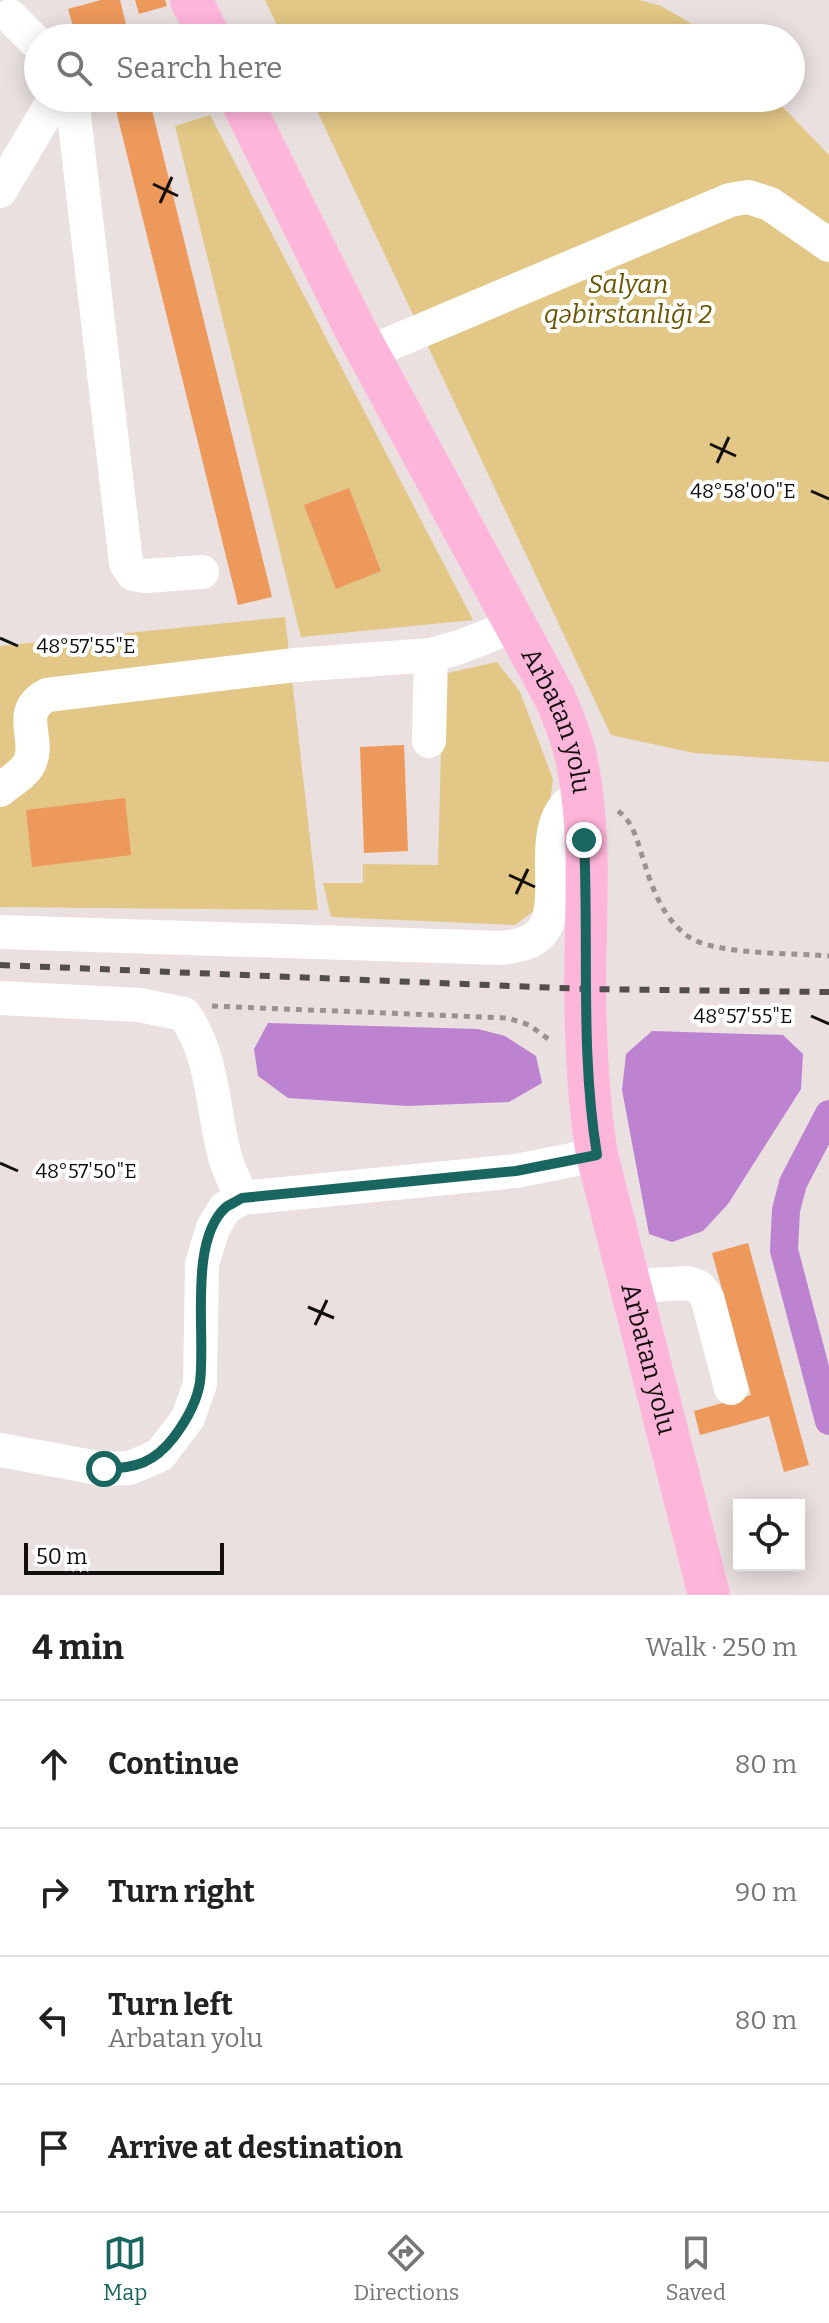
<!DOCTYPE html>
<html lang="en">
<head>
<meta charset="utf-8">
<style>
  body { margin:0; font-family:Bitter,serif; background:#f6f6f6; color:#222 }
  .controls { position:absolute; right:24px; bottom:24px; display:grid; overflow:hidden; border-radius:0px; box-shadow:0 4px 20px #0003 }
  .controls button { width:72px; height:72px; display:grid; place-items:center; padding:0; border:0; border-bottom:2px solid #e0e0e0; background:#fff; color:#222; font:40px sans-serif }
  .scale { position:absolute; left:24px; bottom:20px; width:200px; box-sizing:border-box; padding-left:8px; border:4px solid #120f0f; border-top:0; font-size:22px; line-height:28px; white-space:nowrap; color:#120f0f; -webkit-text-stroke:6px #fff; paint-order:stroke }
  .stop { position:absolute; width:24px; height:24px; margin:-18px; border:6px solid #19655f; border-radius:50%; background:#fff }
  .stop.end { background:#19655f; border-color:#fff; box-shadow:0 2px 8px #0008 }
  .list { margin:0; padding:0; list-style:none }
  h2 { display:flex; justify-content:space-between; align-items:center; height:104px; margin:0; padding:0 32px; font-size:34px }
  h2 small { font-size:26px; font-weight:400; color:#767676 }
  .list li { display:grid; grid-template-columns:52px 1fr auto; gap:24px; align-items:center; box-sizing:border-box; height:128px; padding:0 32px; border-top:2px solid #e0e0e0 }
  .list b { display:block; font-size:30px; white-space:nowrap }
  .list p { margin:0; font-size:26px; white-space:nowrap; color:#767676 }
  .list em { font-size:26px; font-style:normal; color:#767676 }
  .icon { flex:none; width:44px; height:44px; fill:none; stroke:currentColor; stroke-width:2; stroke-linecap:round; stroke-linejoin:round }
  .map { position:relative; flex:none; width:829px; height:1595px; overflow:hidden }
  .search { position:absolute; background:#fff; box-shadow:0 4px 20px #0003; left:24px; right:24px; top:24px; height:88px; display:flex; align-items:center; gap:20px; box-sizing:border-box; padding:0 28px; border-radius:44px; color:#767676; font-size:30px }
  .sheet { height:616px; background:#fff }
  nav { display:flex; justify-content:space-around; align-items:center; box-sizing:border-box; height:112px; border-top:2px solid #e0e0e0; background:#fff; font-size:22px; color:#767676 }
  nav a { display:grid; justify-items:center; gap:4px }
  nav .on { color:#19655f }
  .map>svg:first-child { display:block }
</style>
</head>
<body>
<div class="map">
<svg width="829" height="1595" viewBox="0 0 829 1595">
  <rect width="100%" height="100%" fill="#e9e0df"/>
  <path fill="#e2c786" d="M265,0H639L661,6L716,38H283Z
    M311,98H774L829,155V762L694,753L611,735Z
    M210,115L473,620L301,637L175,126Z
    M285,617L318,910L0,907V646Z
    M497,662L520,692L553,779L535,910L515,925L331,917L323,883H363V864L438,865L443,674Z"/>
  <path fill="#bd83d1" d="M268,1023L478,1029L505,1036L536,1056L542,1083L509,1102L407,1106L288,1098L258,1076L254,1049Z
    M652,1031L783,1035L803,1054L801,1089L728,1204L703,1231L672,1242L649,1234L622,1090L626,1054Z"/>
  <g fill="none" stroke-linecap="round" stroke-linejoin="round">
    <path stroke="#bd83d1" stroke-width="28" d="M829,1114L793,1183L786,1210L784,1250L829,1421"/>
  </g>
  <path fill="#ec995b" d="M101,0H120L126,24L76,37L68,9Z
    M135,0H165L167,6L139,14Z
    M113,98H149L272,597L238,605Z
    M349,488L381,571L336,589L304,505Z
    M404,745L408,851L364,853L360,747Z
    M125,798L131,855L32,867L26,810Z
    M748,1243L809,1465L784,1472L769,1416L700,1435L694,1411L751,1395L712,1253Z"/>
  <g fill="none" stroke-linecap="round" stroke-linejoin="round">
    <path stroke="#999291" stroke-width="5" stroke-dasharray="6 6" stroke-linecap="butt" d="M618,811C635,823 638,845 645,865C653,891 665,921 689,937C716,955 795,953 829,956
      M212,1006L508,1018L529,1025L551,1041"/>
    <path stroke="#fff" stroke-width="34" d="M10,16L38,44
      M72,98L126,563L133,574L145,576L202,572
      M0,191L55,98
      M368,353L730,200L748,197L770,204L829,245
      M429,741L431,655
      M0,790C9,782 23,775 29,764C42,739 14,713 47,695L295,665L431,655L460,647L516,625
      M0,932L501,948C516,946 531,944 541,933C569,903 529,817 581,796
      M0,998L139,1005L184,1014C214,1056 212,1109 225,1157C229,1171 236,1184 242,1198
      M630,1286L688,1283L699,1287L707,1297L731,1388
      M0,1450L104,1469L130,1468L160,1455L188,1418L200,1384L202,1264L213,1228L225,1208L242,1198L516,1171L597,1155"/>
    <g stroke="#feb5da" stroke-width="42">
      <path d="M191,0L210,38"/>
      <path id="s1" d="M240,98L355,329L554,696C562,714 570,733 575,753C593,830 585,913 585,991C586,1046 588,1100 597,1155L709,1595"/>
    </g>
    <path stroke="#534e4e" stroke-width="6" stroke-dasharray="10 10" stroke-linecap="butt" d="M0,965L585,989L829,992"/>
  </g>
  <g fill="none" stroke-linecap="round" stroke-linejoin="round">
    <path stroke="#19655f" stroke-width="10" d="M104,1469C136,1468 154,1463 174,1437C186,1421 197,1402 200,1382C206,1335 188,1241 226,1207C231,1204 237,1201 242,1198L516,1171L597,1155C580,1050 589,945 584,840"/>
  </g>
  <path fill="none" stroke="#120f0f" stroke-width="3" d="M153,184L178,196M160,203L172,177M710,444L736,456M717,463L729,437M811,491L829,499M0,638L18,646M509,875L535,887M516,894L528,869M811,1016L829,1024M0,1163L18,1171M308,1307L334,1318M315,1325L327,1300"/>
  <g text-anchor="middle" stroke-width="8" stroke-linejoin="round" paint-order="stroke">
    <g font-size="26" font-style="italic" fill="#6c5300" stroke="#fff">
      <text x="628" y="293">Salyan<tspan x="628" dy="30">qəbirstanlığı 2</tspan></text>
    </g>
    <g font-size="26" fill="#120f0f" stroke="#fff">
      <text dy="9" stroke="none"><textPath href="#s1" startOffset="700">Arbatan yolu</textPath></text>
      <text dy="9" stroke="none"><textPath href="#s1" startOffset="1350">Arbatan yolu</textPath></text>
    </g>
  </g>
  <g font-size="20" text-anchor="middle" fill="#120f0f" stroke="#fff" stroke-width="8" stroke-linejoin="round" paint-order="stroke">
    <text x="743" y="498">48°58'00"E</text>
    <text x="86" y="653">48°57'55"E</text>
    <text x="743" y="1023">48°57'55"E</text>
    <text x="86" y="1178">48°57'50"E</text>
  </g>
</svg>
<div class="controls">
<button><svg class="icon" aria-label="locate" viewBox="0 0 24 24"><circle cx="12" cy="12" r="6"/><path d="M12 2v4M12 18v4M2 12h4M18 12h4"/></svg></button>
</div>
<div class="scale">50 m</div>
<div class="stop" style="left:104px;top:1469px"></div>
<div class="stop end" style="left:584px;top:840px"></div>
<div class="search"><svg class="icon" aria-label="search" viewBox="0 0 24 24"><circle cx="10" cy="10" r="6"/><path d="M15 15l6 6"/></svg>Search here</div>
</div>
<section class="sheet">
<h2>4 min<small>Walk · 250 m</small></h2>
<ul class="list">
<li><svg class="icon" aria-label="ahead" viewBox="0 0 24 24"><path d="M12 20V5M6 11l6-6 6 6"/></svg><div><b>Continue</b></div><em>80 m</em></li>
<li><svg class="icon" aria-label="right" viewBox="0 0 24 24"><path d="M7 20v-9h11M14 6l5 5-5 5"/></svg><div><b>Turn right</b></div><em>90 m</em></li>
<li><svg class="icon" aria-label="left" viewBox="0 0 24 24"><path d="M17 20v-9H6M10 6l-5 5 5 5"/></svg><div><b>Turn left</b><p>Arbatan yolu</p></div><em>80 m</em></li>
<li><svg class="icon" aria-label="arrive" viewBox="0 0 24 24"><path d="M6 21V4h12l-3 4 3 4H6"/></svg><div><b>Arrive at destination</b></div></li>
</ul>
</section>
<nav>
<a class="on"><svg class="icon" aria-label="map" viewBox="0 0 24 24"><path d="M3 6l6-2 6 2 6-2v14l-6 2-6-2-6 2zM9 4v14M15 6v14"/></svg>Map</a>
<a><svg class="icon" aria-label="directions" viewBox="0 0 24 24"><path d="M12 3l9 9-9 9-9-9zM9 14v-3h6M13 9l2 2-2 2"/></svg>Directions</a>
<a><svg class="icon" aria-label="saved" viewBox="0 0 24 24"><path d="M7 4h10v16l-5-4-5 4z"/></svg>Saved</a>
</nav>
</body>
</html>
